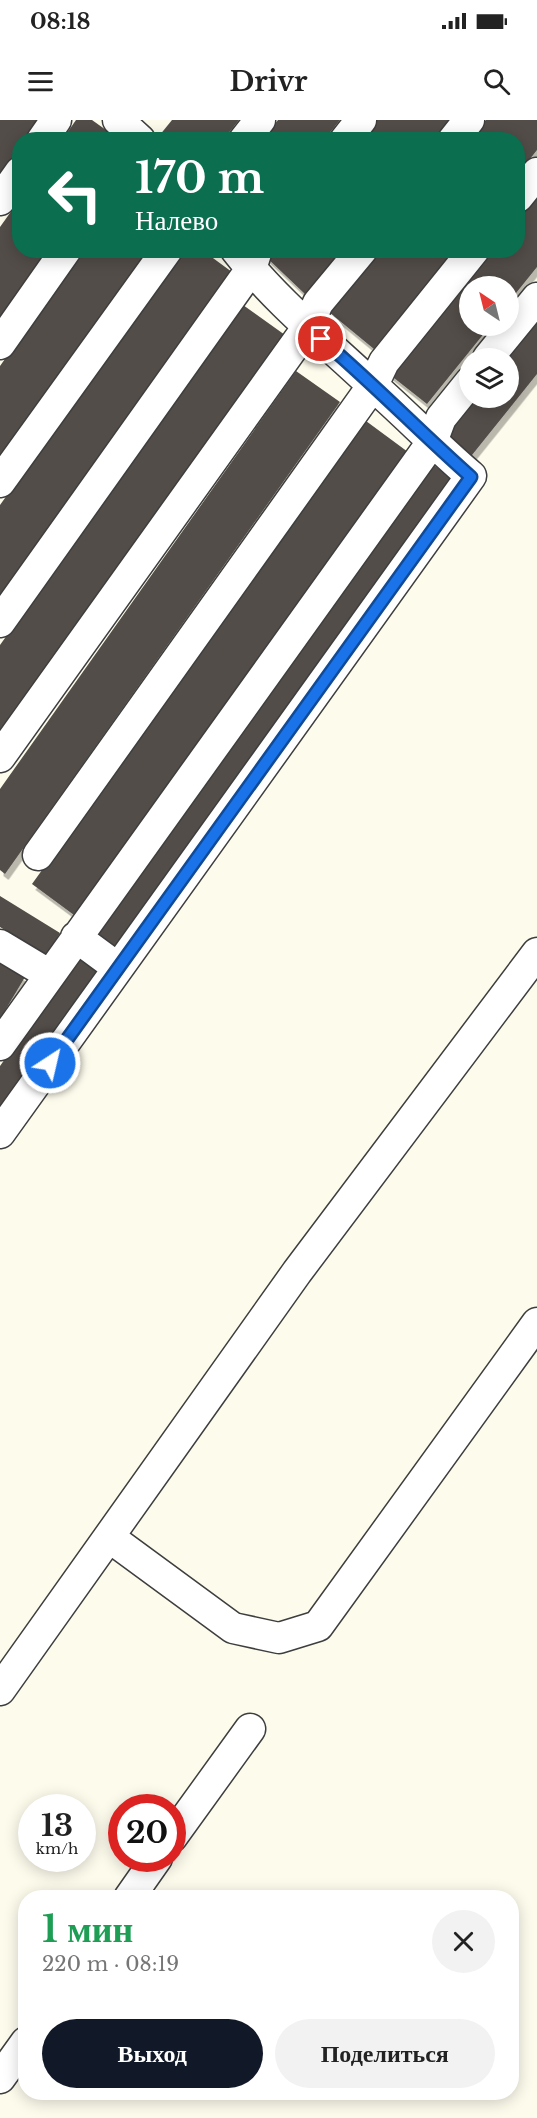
<!DOCTYPE html>
<html lang="ru">
<head>
<meta charset="utf-8">
<style>
	body { margin:0; font-family:"Libre Baskerville",serif; background:#f2f2f2; color:#222; height:100vh; display:flex; flex-direction:column; font-size:22px; white-space:nowrap }
	* { box-sizing:border-box; margin:0 }
	p { font-size:20px; color:#767676 }
	.icon { flex:none; width:33px; height:33px; fill:none; stroke:currentColor; stroke-width:2; stroke-linecap:round; stroke-linejoin:round }
	.map { position:relative; flex:1; overflow:hidden }
	.side { position:absolute; left:18px; top:1770px; width:501px; height:210px; display:flex; flex-direction:column; background:#fff; border-radius:24px; box-shadow:0 3px 15px #0003 }
	.side>* { flex:none }
	.banner { position:absolute; left:12px; top:12px; width:513px; height:126px; border-radius:24px; box-shadow:0 3px 15px #0003; background:#0b6e4f; color:#fff; overflow:hidden }
	.needle { width:39px; rotate:325deg }
	.controls { position:absolute; left:459px; top:156px; display:grid; gap:12px }
	.controls a { display:grid; place-items:center; width:60px; height:60px; border-radius:50%; background:#fff; box-shadow:0 3px 15px #0003; font-size:30px }
	.speed { position:absolute; left:18px; top:1674px; display:flex; gap:12px; font-size:30px; font-weight:700; text-align:center }
	.speed>* { display:grid; place-content:center; width:78px; height:78px; border-radius:50%; background:#fff; box-shadow:0 3px 15px #0003; line-height:1 }
	.speed small { font-size:15px; font-weight:400 }
	.speed .limit { border:9px solid #d22; background:#fff; color:#111 }
	.pin { position:absolute; display:grid; place-items:center; width:51px; height:51px; color:#fff; margin:-26px; border:3px solid #fff; border-radius:50%; box-shadow:0 2px 6px #0007 }
	.me { position:absolute; width:66px; margin:-33px; rotate:35deg; stroke-linejoin:round; filter:drop-shadow(0 0 4px #0008) }
	.turn { display:flex; align-items:center; gap:21px; height:126px; padding:0 24px; font-size:27px }
	.turn .icon { width:78px; height:78px; stroke-width:2.5 }
	.turn b { display:block; font-size:42px; line-height:51px }
	.round { display:grid; place-items:center; flex:none; width:63px; height:63px; border-radius:32px; background:#f2f2f2 }
	.summary { display:flex; align-items:center; justify-content:space-between; height:102px; padding:0 24px }
	h1 { font-size:36px; font-weight:700; line-height:45px; color:#1e9e55 }
	.primary-button { display:flex; gap:12px; margin-top:auto; padding:12px 24px }
	.primary-button a { flex:1; height:69px; border-radius:36px; background:#111827; color:#fff; font-size:24px; font-weight:700; line-height:69px; text-align:center }
	.primary-button a+a { background:#f2f2f2; color:#222 }
	.status { display:flex; justify-content:space-between; align-items:center; height:42px; padding:0 30px; background:#fff; direction:ltr }
	.status svg { height:16px; fill:currentColor }
	header { display:flex; justify-content:space-between; align-items:center; height:78px; padding:0 24px; background:#fff; font-size:27px; font-weight:700 }
	.map>svg:first-child { display:block }
	.building { fill:#534e49; filter:url(#shadow) }
	.lines { fill:none; stroke-linecap:round; stroke-linejoin:round }
	.minor-casing { stroke:#3e3e3e; stroke-width:33 }
	.minor { stroke:#fff; stroke-width:30 }
	.route-casing { stroke:#114b97; stroke-width:15 }
	.route { stroke:#1a73e8; stroke-width:10 }
</style>
</head>
<body>
<div class="status"><b>08:18</b><svg viewBox="0 0 49 12"><path d="M0 12V9h3v3zM5 12V6h3v6zM10 12V3h3v9zM15 12V0h3v12zM26 1h20v11H26zM47 4h2v5h-2z"/></svg></div>
<header><svg class="icon" aria-label="menu" viewBox="0 0 24 24"><path d="M4 6h16M4 12h16M4 18h16"/></svg>Drivr<svg class="icon" aria-label="search" viewBox="0 0 24 24"><circle cx="10" cy="10" r="6"/><path d="M15 15l6 6"/></svg></header>
<div class="map">
<svg width="537" height="1998" viewBox="0 0 537 1998">
	<defs>
		<filter id="shadow"><feDropShadow dx="3.5" dy="6" stdDeviation="0" flood-color="#0004"/></filter>
	</defs>
	<rect width="100%" height="100%" fill="#fdfbec"/>
	<!-- building -->
	<path class="building" d="M0,0H42L28,20H20V32L0,59Z
		M76,0H92L120,20H62Z
		M172,0H239L223,20H163L159,16Z
		M278,0H340L324,20H262Z
		M377,0H451L435,20H361Z
		M486,0H537V30L518,54V20H470Z
		M537,71V147L508,183V166H470V206H490L427,284L389,254L489,130H518V95Z
		M20,79V130H50L0,200V107Z
		M82,130H149L0,340V246Z
		M182,130H202L232,152L0,475V385Z
		M270,130H343L306,175L265,136Z
		M379,130H455L374,229L329,192Z
		M243,185L285,215L0,614V525Z
		M537,202V254L468,340L443,320L477,278H508V238Z
		M296,251L340,282L5,754L0,750V669Z
		M366,301L408,332L74,795L32,764Z
		M434,345L456,362L116,830L96,814Z
		M0,776L60,813L46,836L0,807Z
		M78,836L98,849L0,988V946Z
		M0,842L25,857L0,899Z"/>
	<g class="lines">
		<defs>
			<path id="minor" d="M118,0L140,20
				M42,20L56,0
				M244,20L260,0
				M345,20L361,0
				M453,20L469,0
				M518,77L537,53
				M0,80L20,52
				M0,224L66,130
				M488,238L537,178
				M0,362L167,130
				M0,502L251,149L257,130
				M0,637L307,208L318,183L362,130
				M38,735L373,265L384,242L474,130
				M76,817L118,848
				M0,825L50,855
				M0,925L432,322L441,298L470,262
				M0,1013L471,356C436,326 404,293 370,263C324,220 275,180 236,130
				M109,1417L233,1508L279,1518L318,1506L537,1203
				M0,1570L297,1152L537,833
				M172,1717L250,1609
				M129,1778L157,1738
				M0,1958L26,1922"/>
		</defs>
		<!-- minor casing -->
		<use href="#minor" class="minor-casing"/>
		<!-- minor -->
		<use href="#minor" class="minor"/>
	</g>
	<g class="lines">
		<defs>
			<path id="route" d="M50,943L471,357C420,312 373,263 321,219"/>
		</defs>
		<!-- route casing -->
		<use href="#route" class="route-casing"/>
		<!-- route -->
		<use href="#route" class="route"/>
	</g>
</svg>
<div class="controls">
<a><svg class="needle" viewBox="-14 -14 28 28"><path d="M0-13l5 13h-10z" fill="#e53935"/><path d="M0 13l5-13h-10z" fill="#767676"/></svg></a>
<a><svg class="icon" aria-label="layers" viewBox="0 0 24 24"><path d="M12 4l9 5-9 5-9-5zM3 14l9 5 9-5"/></svg></a>
</div>
<div class="speed"><div>13<small>km/h</small></div><div class="limit">20</div></div>
<div class="pin" style="left:321px;top:219px;background:#d93025"><svg class="icon" aria-label="arrive" viewBox="0 0 24 24"><path d="M6 21V4h12l-3 4 3 4H6"/></svg></div>
<svg class="me" style="left:50px;top:943px" viewBox="-20 -20 40 40"><circle r="17" fill="#1a73e8" stroke="#fff" stroke-width="3"/><path d="M0-11L8 9 0 5-8 9z" fill="#fff"/></svg>
<div class="banner">
<div class="turn"><svg class="icon" aria-label="left" viewBox="0 0 24 24"><path d="M17 20v-9H6M10 6l-5 5 5 5"/></svg><div><b>170 m</b>Налево</div></div>
</div>
<section class="side">
<div class="summary"><div><h1>1 мин</h1><p>220 m · 08:19</p></div><a class="round"><svg class="icon" aria-label="close" viewBox="0 0 24 24"><path d="M6 6l12 12M18 6L6 18"/></svg></a></div>
<div class="primary-button"><a>Выход</a><a>Поделиться</a></div>
</section>
</div>
</body>
</html>
